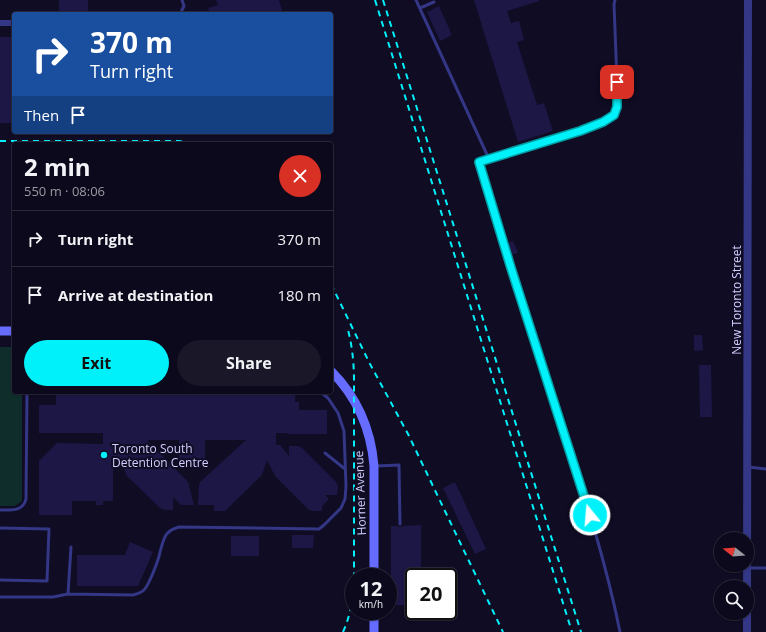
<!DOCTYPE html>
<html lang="en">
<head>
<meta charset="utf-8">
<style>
	body { margin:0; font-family:"Open Sans",sans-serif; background:#191728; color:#f1f3f6; height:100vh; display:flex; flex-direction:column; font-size:15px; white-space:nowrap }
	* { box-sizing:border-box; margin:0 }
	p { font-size:13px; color:#9a9aa3 }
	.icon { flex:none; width:22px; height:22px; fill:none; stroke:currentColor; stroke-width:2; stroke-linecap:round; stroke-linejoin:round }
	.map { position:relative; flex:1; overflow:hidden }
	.side { position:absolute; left:12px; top:142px; width:321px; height:252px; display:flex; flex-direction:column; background:#0b091b; border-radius:4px; box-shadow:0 1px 3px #0004,0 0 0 1px #2b2a3a }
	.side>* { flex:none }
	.guide { position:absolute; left:12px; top:12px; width:321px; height:122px; border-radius:4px; box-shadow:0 1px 3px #0004,0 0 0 1px #2b2a3a; background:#1a4fa0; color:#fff; overflow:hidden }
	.needle { width:26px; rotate:287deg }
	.tools { position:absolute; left:714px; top:532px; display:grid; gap:8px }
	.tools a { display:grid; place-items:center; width:40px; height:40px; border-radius:50%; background:#0b091b; box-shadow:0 1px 3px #0004,0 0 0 1px #2b2a3a; font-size:20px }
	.speed { position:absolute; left:345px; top:568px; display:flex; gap:8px; font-size:20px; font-weight:700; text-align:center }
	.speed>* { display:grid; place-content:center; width:52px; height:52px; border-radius:50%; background:#0b091b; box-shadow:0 1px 3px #0004,0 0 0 1px #2b2a3a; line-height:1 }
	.speed small { font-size:10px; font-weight:400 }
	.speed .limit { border:2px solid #111; border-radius:6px; background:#fff; color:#111 }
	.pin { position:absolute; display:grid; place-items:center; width:34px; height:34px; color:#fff; margin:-17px; border-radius:8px; box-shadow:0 2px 6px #0006 }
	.me { position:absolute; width:44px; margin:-22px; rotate:343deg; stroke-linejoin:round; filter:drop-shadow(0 0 3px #0008) }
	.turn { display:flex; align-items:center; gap:14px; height:84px; padding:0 12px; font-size:18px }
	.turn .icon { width:52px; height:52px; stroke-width:2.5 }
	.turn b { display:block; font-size:28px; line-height:34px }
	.then { display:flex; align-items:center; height:38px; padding:0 12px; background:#0003; gap:8px; font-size:15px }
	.round { display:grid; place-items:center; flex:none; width:42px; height:42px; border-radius:21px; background:#191728 }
	.headline { display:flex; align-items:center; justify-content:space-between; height:68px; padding:0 12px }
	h1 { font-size:24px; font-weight:700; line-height:30px }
	.button { display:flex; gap:8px; margin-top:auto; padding:8px 12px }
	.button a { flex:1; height:46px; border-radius:24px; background:#00f1fa; color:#111; font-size:16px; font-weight:700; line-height:46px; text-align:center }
	.button a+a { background:#191728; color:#f1f3f6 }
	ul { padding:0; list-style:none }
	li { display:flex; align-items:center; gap:12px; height:56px; padding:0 12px; border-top:1px solid #2b2a3a }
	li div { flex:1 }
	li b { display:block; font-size:15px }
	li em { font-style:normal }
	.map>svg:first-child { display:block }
	.green { fill:#0f2e2b }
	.building { fill:#1d1746 }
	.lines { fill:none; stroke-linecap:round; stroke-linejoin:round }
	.service { stroke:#343686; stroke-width:3 }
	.minor { stroke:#343686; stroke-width:6 }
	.tertiary { stroke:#343686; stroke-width:8 }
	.secondary { stroke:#666cff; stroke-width:9 }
	.rail { stroke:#00f1fa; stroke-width:2; stroke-dasharray:6 5; stroke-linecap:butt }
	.route-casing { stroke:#009da2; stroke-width:10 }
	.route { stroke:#00f1fa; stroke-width:7 }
	.poi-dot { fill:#00f1fa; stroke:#0f0c24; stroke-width:1.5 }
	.labels { text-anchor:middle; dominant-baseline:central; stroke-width:4; stroke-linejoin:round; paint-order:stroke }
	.street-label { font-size:12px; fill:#d1cfff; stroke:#0f0c24 }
	.poi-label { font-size:12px; fill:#d1cfff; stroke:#0f0c24; text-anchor:start }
</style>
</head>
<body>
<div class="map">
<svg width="766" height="632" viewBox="0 0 766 632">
	<rect width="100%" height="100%" fill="#0f0c24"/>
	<!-- green -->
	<path class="green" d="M0,347H14V392H22V501L15,506H0Z"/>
	<!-- building -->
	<path class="building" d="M59,0H88V14L59,13Z
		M216,0H279L283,14H210L208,8L218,5Z
		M474,0H539V1L507,11L511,23L519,21L524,40L517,42L537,105L544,103L553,131L518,142Z
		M439,6L452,35L440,41L427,12Z
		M0,37H14V123H0Z
		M513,241L518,253L511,255L507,243Z
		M694,335H702L703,350L694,351Z
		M699,365H711L712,417H700Z
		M56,392H148V394L171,395V392H214V395H250V392H295V402H299V410H327V434H287V433H276V445H280L289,456V446H299L302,448L336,482L338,486L337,495H325L329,499L322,506V511H314L309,510L275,476L267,460L262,475L227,509L225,511H214V505H198L199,485L200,482L246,440H205V462L179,461V440H147L188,482L194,505H181L173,497V510H165L160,508L126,475L125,471L124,459H113V501H103V505H96V501H72V515H39V461L57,443L103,444V433H39V405H56Z
		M455,482L486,549L475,554L443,488Z
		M421,525V567H410V605H391V526H398L400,527L402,526Z
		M292,535H314L313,548H292Z
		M231,536H259V556H231Z
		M130,542L153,552L138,586H77V555H125Z"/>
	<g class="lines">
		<!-- service -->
		<path class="service" d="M416,0L489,159
			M615,0L614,4L617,82V107L614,115L607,120L589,128L479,162C501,236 524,309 548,382C574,464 603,547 620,632
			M420,8L434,2
			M180,14L184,6L182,0
			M325,453L345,469
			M376,466L399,465L400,524
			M748,467L766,469
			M0,510C10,510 23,512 26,499L27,392
			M0,528L49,529L47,581L0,580
			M747,568H766
			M68,594L71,547
			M0,597H53L68,594L133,595C137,594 141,593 144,590C149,585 159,559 160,552C164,539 164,531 179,527L319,529L324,525L341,508L345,499L346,486L344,431L338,413L328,398L323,394"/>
		<!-- minor -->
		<path class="minor" d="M0,23H14"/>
		<!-- tertiary -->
		<path class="tertiary" d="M747,600L748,0
			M747,632V613"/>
		<!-- secondary -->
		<path class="secondary" d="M0,331H14
			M331,371C357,397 371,430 374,466V577
			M374,632V611"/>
		<!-- rail -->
		<path class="rail" d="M375,0L572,632
			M383,0L581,632
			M0,141H179L199,144
			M331,284L370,364L408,434L503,632
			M343,632C351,615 353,596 354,578V381C354,362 352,344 347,326"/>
	</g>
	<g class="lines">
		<defs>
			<path id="route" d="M590,515L511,268L479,162L580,131L603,122L614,115L617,107V82"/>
		</defs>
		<!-- route casing -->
		<use href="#route" class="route-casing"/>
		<!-- route -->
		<use href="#route" class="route"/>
	</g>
	<!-- markers -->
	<circle class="poi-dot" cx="104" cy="455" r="4"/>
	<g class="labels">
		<!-- street labels -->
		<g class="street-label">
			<text transform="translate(736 300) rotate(-90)">New Toronto Street</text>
			<text transform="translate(360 493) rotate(-92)">Horner Avenue</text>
		</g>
		<!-- poi labels -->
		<g class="poi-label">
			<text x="112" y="448">Toronto South<tspan x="112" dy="14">Detention Centre</tspan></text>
		</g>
	</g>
</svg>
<div class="tools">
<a><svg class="needle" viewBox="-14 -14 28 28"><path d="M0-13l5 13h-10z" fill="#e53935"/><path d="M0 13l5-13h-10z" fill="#9a9aa3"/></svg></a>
<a><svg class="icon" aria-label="search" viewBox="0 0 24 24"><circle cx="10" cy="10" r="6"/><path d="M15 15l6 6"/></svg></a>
</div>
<div class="speed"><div>12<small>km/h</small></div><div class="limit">20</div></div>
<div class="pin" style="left:617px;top:82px;background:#d93025"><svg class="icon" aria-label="arrive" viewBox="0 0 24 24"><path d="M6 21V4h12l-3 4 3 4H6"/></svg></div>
<svg class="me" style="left:590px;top:515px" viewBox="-20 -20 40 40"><circle r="17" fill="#00f1fa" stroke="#fff" stroke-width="3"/><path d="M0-11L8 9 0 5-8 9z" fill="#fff"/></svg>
<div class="guide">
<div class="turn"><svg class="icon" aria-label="right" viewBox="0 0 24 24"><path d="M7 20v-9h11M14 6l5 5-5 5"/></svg><div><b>370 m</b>Turn right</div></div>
<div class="then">Then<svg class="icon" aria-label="arrive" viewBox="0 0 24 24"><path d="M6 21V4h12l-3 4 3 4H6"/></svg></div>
</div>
<section class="side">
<div class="headline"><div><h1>2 min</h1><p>550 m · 08:06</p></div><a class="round" style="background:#d93025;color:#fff"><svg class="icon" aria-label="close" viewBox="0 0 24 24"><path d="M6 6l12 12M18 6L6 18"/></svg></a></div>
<ul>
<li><svg class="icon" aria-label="right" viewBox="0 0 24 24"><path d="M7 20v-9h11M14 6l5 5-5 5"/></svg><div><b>Turn right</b></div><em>370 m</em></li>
<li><svg class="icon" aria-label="arrive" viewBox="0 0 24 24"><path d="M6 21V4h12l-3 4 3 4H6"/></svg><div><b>Arrive at destination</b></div><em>180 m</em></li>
</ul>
<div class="button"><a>Exit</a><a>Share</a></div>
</section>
</div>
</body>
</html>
